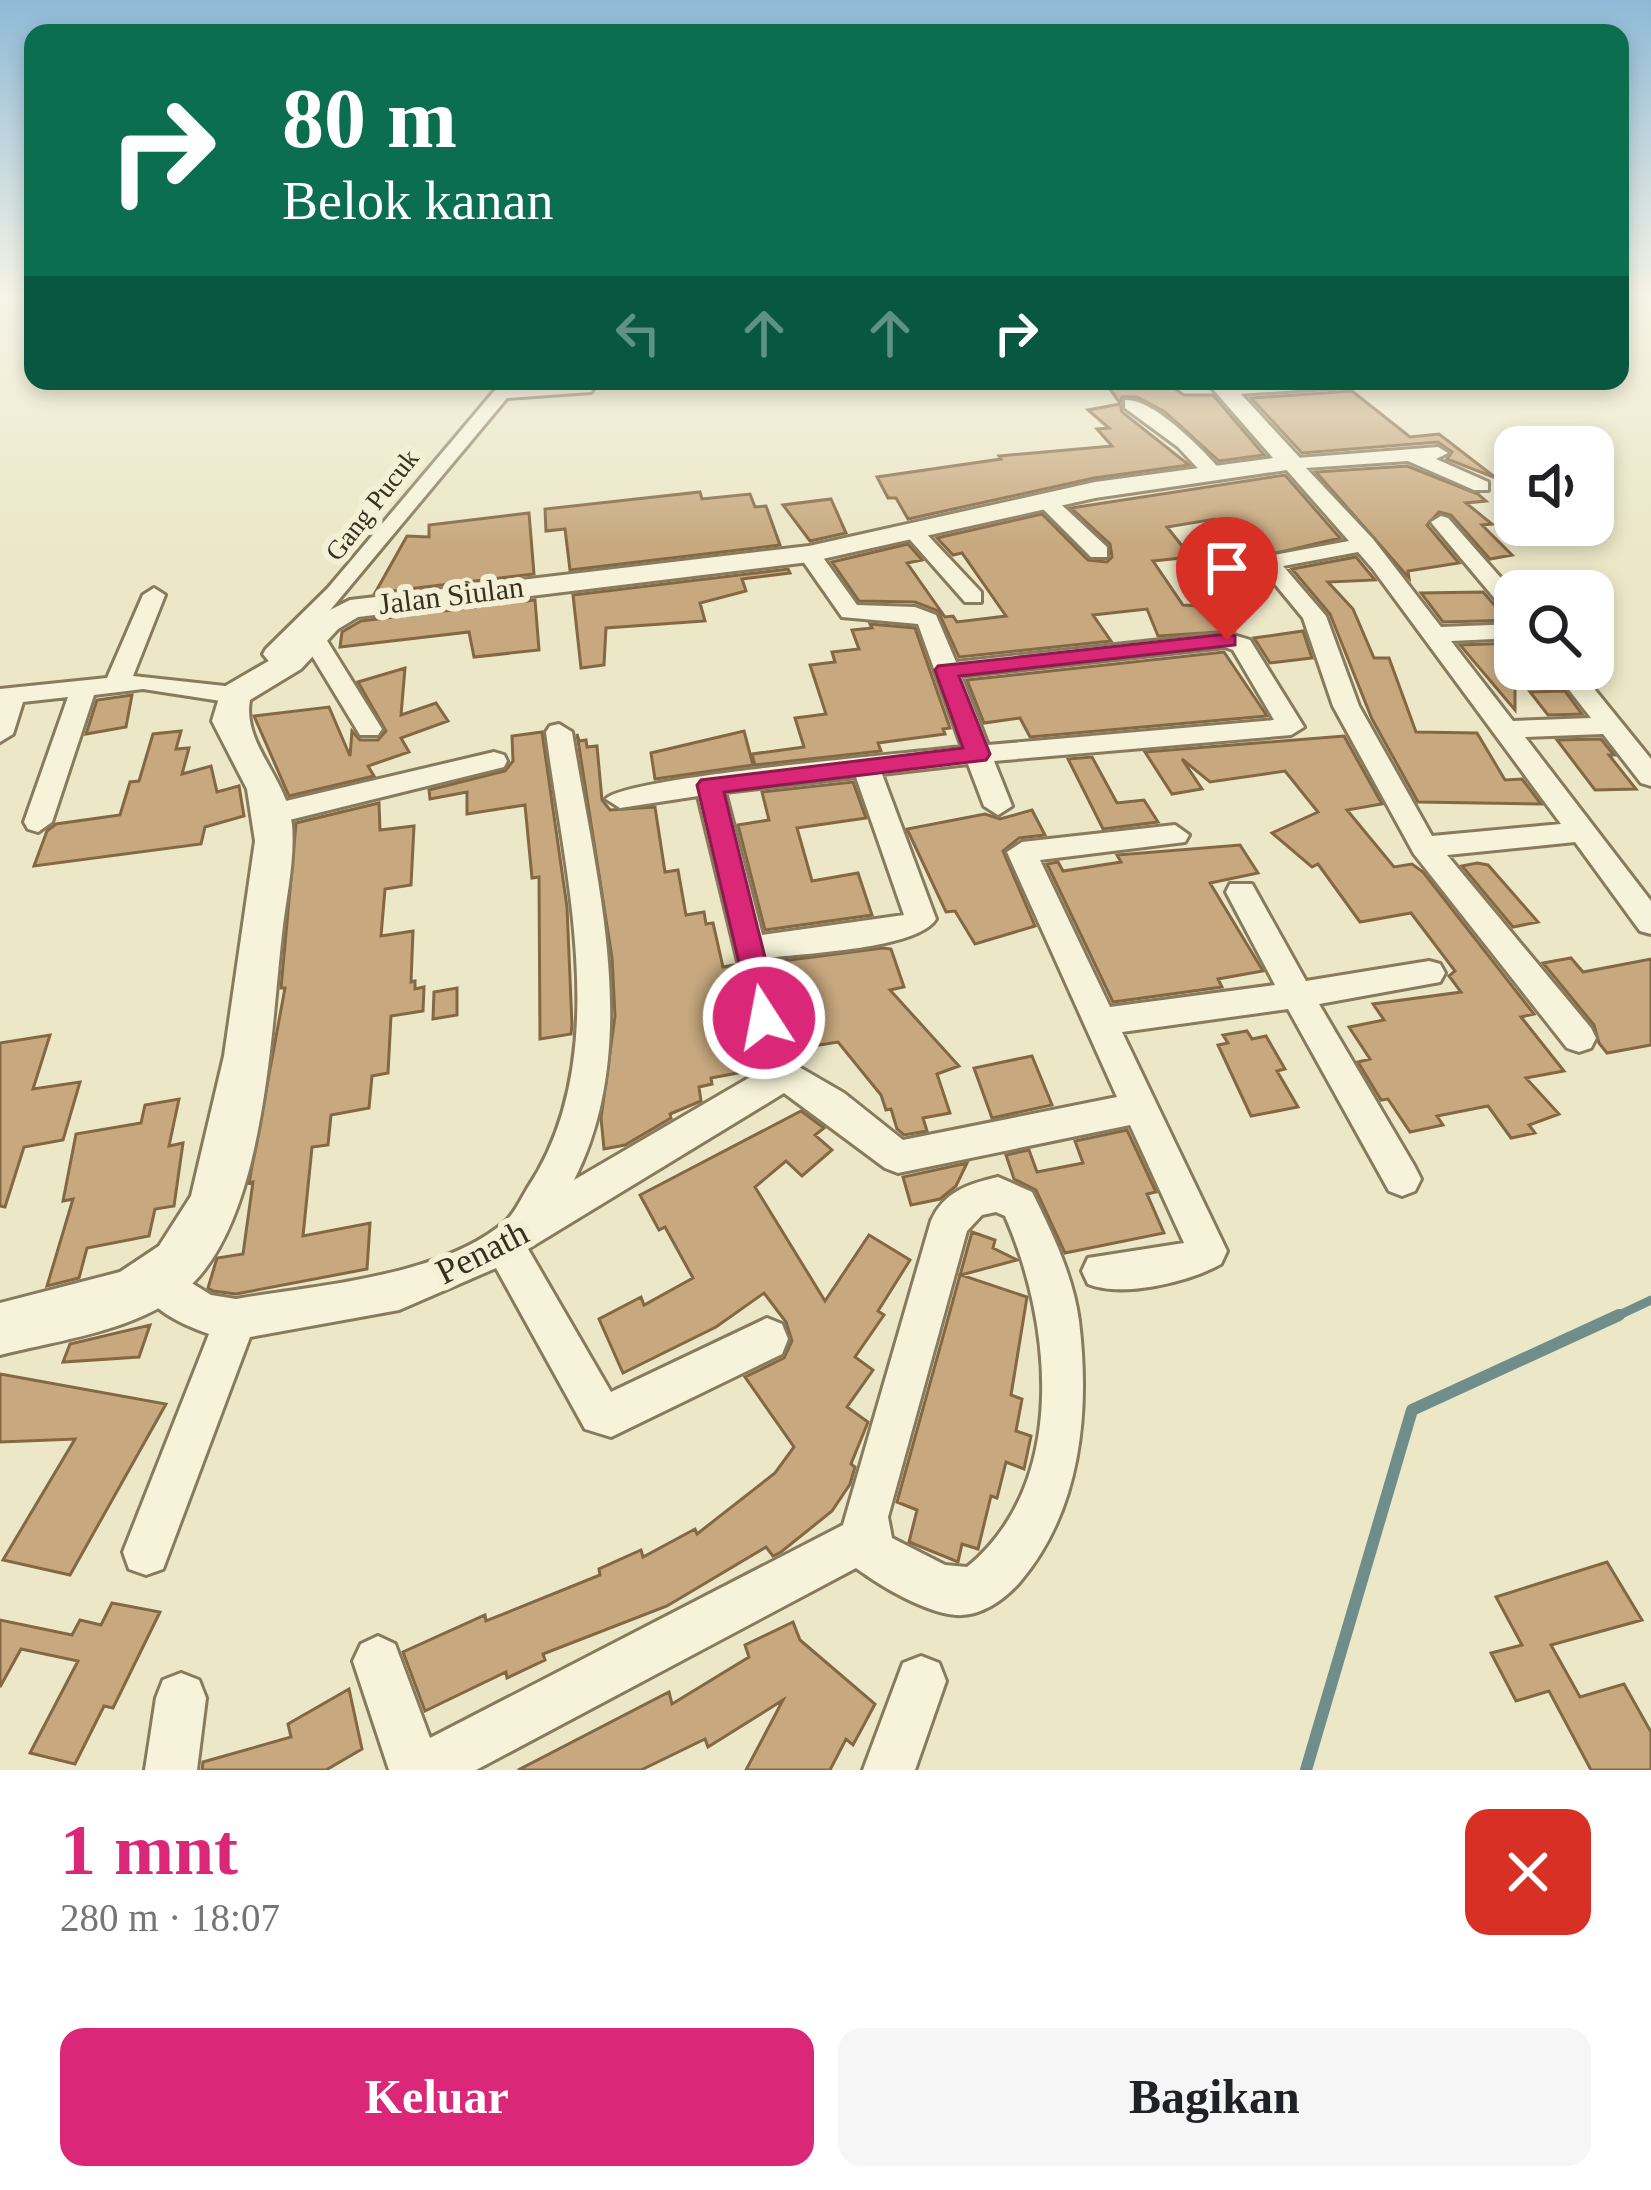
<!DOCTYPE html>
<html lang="id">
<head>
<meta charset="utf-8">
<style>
	body { margin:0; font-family:"Times New Roman",serif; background:#f6f6f6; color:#202124; height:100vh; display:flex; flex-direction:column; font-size:45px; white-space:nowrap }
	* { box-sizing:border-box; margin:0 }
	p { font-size:39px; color:#757577 }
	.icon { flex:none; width:66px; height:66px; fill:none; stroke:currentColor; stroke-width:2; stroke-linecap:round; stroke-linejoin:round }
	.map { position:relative; height:1770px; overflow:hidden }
	.side { display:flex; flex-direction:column; background:#fff; flex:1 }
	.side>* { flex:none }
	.banner { position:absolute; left:24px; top:24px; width:1605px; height:366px; border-radius:24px; box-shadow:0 6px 18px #0003; background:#0b6e4f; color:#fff; overflow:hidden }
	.tools { position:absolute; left:1494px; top:426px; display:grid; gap:24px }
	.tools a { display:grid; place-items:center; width:120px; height:120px; border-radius:24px; background:#fff; box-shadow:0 6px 18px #0003; font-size:60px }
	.pin { position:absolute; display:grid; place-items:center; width:102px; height:102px; color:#fff; margin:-123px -51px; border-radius:50% 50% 50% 0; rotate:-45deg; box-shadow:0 0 12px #0007 }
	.pin .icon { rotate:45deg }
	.me { position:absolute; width:132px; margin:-66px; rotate:349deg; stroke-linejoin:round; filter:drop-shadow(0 0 9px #0008) }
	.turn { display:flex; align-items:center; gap:42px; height:252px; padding:0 60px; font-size:54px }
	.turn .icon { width:156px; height:156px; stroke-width:2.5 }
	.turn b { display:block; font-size:84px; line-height:102px }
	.lanes { display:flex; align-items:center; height:114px; padding:0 60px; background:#0003; justify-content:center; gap:60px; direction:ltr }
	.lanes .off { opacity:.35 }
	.round { display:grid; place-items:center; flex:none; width:126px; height:126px; border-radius:24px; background:#f6f6f6 }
	.summary { display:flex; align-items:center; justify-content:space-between; height:204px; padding:0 60px }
	h1 { font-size:72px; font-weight:700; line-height:90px; color:#db2777 }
	.primary-button { display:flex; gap:24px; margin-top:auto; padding:24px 60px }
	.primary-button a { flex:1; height:138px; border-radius:24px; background:#db2777; color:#fff; font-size:48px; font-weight:700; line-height:138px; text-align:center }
	.primary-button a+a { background:#f6f6f6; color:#202124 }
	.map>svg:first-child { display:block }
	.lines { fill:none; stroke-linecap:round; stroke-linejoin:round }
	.stream-far1 { stroke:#6f8e8b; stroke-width:9 }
	.stream { stroke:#6f8e8b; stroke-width:12 }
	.building { fill:#c8a97f; stroke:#846844; stroke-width:3 }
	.minor-casing { stroke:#877a5d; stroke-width:6 }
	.tertiary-casing { stroke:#877a5d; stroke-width:6 }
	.minor { fill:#f7f3da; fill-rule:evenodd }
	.tertiary { fill:#f7f3da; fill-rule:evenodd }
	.route { fill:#db2777; stroke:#8e194d; stroke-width:3 }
	.labels { text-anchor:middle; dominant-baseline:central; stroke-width:12; stroke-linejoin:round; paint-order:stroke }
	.far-street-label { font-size:27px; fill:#382f20; stroke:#f4f0d6 }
	.street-label { font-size:30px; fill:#382f20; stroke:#f4f0d6 }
	.near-street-label { font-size:36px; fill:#382f20; stroke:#f4f0d6 }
</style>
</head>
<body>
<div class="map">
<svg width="1651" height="1770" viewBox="0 0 1651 1770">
	<rect width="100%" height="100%" fill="#ece7c7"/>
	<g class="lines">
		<!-- stream-far1 -->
		<path class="stream-far1" d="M1613,1318L1651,1300"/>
		<!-- stream -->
		<path class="stream" d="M1306,1770L1412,1410L1619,1315"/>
	</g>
	<!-- building -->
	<path class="building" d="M1104,381H1162L1184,395H1213L1264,455L1219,461L1165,412L1137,397H1122L1120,403Z
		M1352,391L1410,437L1439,434L1496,478L1447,459L1452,452L1438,442L1302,453L1251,398Z
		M1120,404L1122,412L1189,465L1094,478L908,519L896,498H888L877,477L1001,459L999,456L1112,446L1097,429L1109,428L1088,410Z
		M1407,466L1478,494L1486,501L1466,503L1492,524L1482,525L1512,555L1490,559L1451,515L1439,512L1427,525L1459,563L1408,571L1409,578L1316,472Z
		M1285,475L1340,538L1251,559L1215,519L1167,527L1191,557L1153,561L1183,605L1220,607L1234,631L1158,636L1147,609L1093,615L1111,641L959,657L938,611L915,602L859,601L832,562L908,544L922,560L907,563L945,617L953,616L957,622L1006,616L962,553L953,555L937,538L1042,514L1088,560L1107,562L1112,557L1110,544L1071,508Z
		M700,492L702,499L750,494L755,507L766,506L780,545L570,570L565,529L546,531L545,509Z
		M831,499L846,533L810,541L783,505Z
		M529,513L534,574L375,593L407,536L429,537V525Z
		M1356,557L1375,580L1328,582L1353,609L1374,658H1389L1416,732L1477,733L1505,780L1522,779L1541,804L1418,802L1372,719L1330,614L1292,569Z
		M788,569L790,573L742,579L746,591L700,603L705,621L606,628L604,665L581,668L573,595Z
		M1483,592L1504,616L1506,617L1515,619V620L1443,622L1421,593Z
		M535,600L539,650L474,657L469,632L340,647L342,632L361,621Z
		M870,624L915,628L950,728L943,729L945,734L878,743L881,751L755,765L752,754L804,747L795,718L826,714L810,665L835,662L832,652L859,649L852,630L872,628Z
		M1303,631L1312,658L1270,663L1254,638Z
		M1515,643V710L1460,645Z
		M1224,652L1267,716L1030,737L1020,718L984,723L967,680Z
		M405,668L401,715L436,703L448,721L401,738L409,752L368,766L374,776L289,796L254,716L329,707L350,756L352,731L360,740H378L386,731L358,682Z
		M1565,691L1582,714L1548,715L1530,692Z
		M132,695L126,727L86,734L97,700Z
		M181,731L176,749L189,748L182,774L211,766L217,792L239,786L244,816L205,827L201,844L34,866L47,831L56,824L120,815L130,782L139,781L153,734Z
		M744,731L753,765L655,779L651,753Z
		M542,732L567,907L572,1025L571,1034L540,1039L539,877L532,878L525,805L467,814V792L430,799L429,790L505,771L513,761L512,736Z
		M577,734L579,741L586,740L587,747L597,746L602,800L610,810L655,807L665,872L678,870L686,915L704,912L706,924L713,923L723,967L734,965L747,1016L732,1020L743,1072L711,1078L712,1084L699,1087L701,1101L670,1114L671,1118L625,1145L604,1149L601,1118L615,1016L612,958Z
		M1344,736L1382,804L1347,810L1394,867L1412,864L1423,872L1534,1014L1521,1017L1564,1071L1526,1078L1559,1114L1529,1125L1535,1133L1511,1138L1488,1106L1437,1116L1443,1125L1410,1132L1388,1099L1381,1100L1358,1062L1370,1059L1349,1027L1384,1020L1373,1004L1461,992L1449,976L1455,971L1411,913L1360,922L1318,864L1312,867L1272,833L1318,812L1285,771L1210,782L1182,759L1202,789L1172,794L1145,752Z
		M1601,739L1614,755H1609L1636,789L1595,790L1557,740Z
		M1092,757L1117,803L1144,800L1158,822L1103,829L1068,759Z
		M853,782L866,818L797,828L812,881L858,873L872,915L765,930L738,825L769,820L762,792Z
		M379,803L380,830L414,826L411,885L385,889L381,936L413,931L411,982L415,981V989L424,987L423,1011L391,1016L388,1073L372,1076L369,1108L331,1115L328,1145L312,1147L303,1236L370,1223L367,1269L236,1294L213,1291L208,1288L217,1258L243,1254L253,1182L249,1183L285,988H281L296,823Z
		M1032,810L1045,835L1019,838L1003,851L1035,926L975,944L955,911L946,912L907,829L985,814L1000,819Z
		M1240,845L1258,873L1210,883L1263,971L1218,979L1222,987L1113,1002L1047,864L1058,862L1063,871L1121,862L1117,855Z
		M1477,863L1488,865L1538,922L1513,927L1462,866Z
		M883,948L891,949L904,987L890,990L959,1066L937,1074L950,1113L923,1118L927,1131L904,1135L897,1129L891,1109L886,1110L881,1095L838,1042L800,1048L774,962Z
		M1571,958L1583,972L1651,959V1045L1607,1053L1599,1043L1594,1025L1543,963Z
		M457,988V1015L433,1019L434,992Z
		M1247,1031L1252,1039L1266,1036L1285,1069L1277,1071L1298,1107L1251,1116L1218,1045L1228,1043L1223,1035Z
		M50,1035L33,1089L80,1082L63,1140L24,1147L5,1207L0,1206V1043Z
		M1032,1056L1052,1105L992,1118L974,1068Z
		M179,1099L169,1146L183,1143L174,1206L155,1209L149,1236L87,1248L79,1278L47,1286L73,1199L63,1201L76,1134L141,1123L145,1105Z
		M801,1111L824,1128L815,1135L832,1150L802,1176L786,1161L755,1187L825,1301L869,1235L910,1260L878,1311L884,1315L855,1357L873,1370L847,1407L868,1422L851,1464L855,1467L850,1484L832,1511L781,1552L773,1556L766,1547L667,1606L543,1654L545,1660L507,1678L506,1672L425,1711L403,1652L485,1615L486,1621L600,1575L599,1569L641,1550L643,1557L695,1529L697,1534L775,1473L794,1447L745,1377L784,1358L792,1341L786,1322L764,1293L716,1327L623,1373L599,1319L641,1297L644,1305L693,1278L665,1227L659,1230L640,1195Z
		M1127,1130L1156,1192L1147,1194L1164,1233L1065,1253L1036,1190L1014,1179L1006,1155L1029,1150L1037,1172L1083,1163L1075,1141Z
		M967,1163L956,1186L940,1199L911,1205L903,1177Z
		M972,1232L995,1240L993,1248L1017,1260L961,1275L1027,1297L1011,1395L1022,1399L1016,1431L1031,1436L1024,1469L1006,1462L997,1498L991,1496L978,1549L962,1544L958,1562L909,1542L917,1510L897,1502Z
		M150,1325L139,1357L63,1362L70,1344Z
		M0,1374L166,1404L70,1575L3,1560L75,1439L0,1442Z
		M1607,1562L1642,1620L1551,1645L1580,1697L1624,1684L1651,1732V1770H1591L1549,1691L1516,1701L1491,1653L1522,1645L1496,1597Z
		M112,1603L160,1612L113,1708L104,1706L75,1764L30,1753L78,1661L21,1649L0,1687V1620L72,1635L80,1620L101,1625Z
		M793,1622L800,1640L875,1704L853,1745L846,1739L830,1770H746L783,1700L708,1747L705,1739L641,1770H518L669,1692L672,1704L749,1657L745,1645Z
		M349,1689L362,1749L326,1770H202L203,1762L291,1737L288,1724Z"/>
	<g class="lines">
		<defs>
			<path id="minor" d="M1280,381H1368L1359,386L1224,395L1215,390L1224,385Z
				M585,383L594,388L591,392L507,398L311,633L326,639L382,729L378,735H360L303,641L289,654L297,665L294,670H276L263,654L266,649L328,588L496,389Z
				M1125,400C1153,398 1201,448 1220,469V477H1206L1178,447L1125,408Z
				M1438,447L1448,453L1436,459L1488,482V490H1474L1408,461L1306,468L1373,539L1441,627L1515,624V638L1451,641L1513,721L1591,718L1553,669H1578L1651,759V786L1641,783L1603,734L1525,737L1651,901V934L1640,931L1575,842L1447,855L1591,1028L1596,1038L1591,1048L1579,1052L1567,1048L1414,854L1333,706L1303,618L1261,567L1268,556L1349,541L1284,467V459ZM1358,552L1372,568L1561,824L1432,836L1359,706L1326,616L1283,566Z
				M1038,496H1052L1107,547V557H1091L1038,504Z
				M1441,516L1448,518L1515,594V615L1507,613L1434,526L1431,522Z
				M912,524L919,526L981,592V602H965L905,534V526Z
				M809,547L817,549L857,605L915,607L936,615L956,662L1227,633L1250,640L1304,727L1291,735L994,761L1012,806L998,815L984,806L968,764L882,774L936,919C918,949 805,953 768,958L794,1064L844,1093L903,1140L1117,1097L1007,852L1022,842L1175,825L1189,835L1185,842L1040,860L1110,1007L1275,985L1226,892L1230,884H1252L1306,981L1429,961L1440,964L1445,973L1440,982L1319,1004L1415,1167L1421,1179L1415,1191L1402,1196L1389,1191L1288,1009L1122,1032L1227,1251L1221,1264C1189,1282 1122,1298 1088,1284L1082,1271L1088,1258L1184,1243L1130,1125L898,1173L885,1168L784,1093L528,1249L611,1392L767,1318L782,1324L788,1339L782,1354L611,1437L585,1429L496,1268L399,1310L250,1337L163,1569L146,1575L129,1569L123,1552L209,1334C181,1324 148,1309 136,1280L142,1266L156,1261L211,1295L236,1299C317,1285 443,1277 507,1220C515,1212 521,1199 527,1189C615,1058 565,878 546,732L550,726L559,724L572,732C595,876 644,1043 574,1180L764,1069L698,796L620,808L606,799C624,777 915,753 962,747L918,624L842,617L798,554ZM1225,647L1233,650L1274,720L988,745L961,676ZM856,777L904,915L762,935L725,792Z
				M154,588L165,595L133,676L234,687L247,695L234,703L143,689L94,695L52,822L38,832L28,829L24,822L68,697L23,702L13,734L0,742V689L107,678L143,595Z
				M494,752L504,755L507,761L504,767L273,824L259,814L273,804Z
				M998,1177L1032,1192C1052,1233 1073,1275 1079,1321C1090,1412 1081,1511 1019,1583C1004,1600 980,1617 956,1615C924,1612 882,1587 856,1568L476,1770H389L353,1661L361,1644L378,1636L395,1644L430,1738L843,1525L931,1221C944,1191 969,1184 998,1177ZM996,1212L1005,1216C1052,1323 1069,1484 967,1567L945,1565L892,1538L888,1517L967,1231L982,1215Z
				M921,1656L939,1663L946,1681L915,1770H863L903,1663Z
				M181,1673L199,1680L206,1698L197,1770H145L156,1698L163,1680Z"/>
			<path id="tertiary" d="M1206,381H1229L1300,458L1304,463L1300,468L1095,498L809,562L358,617L338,629L301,669L250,700C242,744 288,779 292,825C295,861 286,898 282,934C271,1031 265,1209 194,1282C146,1330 63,1339 0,1355V1303L120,1272L159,1246L191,1196L224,1056L255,841L247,789L212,721L222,688L279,655L316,617L350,600L809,546L1095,482L1273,458Z"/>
		</defs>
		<!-- minor casing -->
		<use href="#minor" class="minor-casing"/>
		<!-- tertiary casing -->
		<use href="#tertiary" class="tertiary-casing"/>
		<!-- minor -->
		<use href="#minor" class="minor"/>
		<!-- tertiary -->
		<use href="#tertiary" class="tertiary"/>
	</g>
	<!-- sky -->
	<linearGradient id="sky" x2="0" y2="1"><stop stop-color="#8eb9d7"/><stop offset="0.54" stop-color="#f6f4e6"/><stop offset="1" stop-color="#f6f4e6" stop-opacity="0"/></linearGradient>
	<rect width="1651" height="545" fill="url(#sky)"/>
	<!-- route -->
	<path class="route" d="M1227,634L1235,636V645L959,676L990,754L986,760L724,792L780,1018L775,1026H754L697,785L701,780L963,748L935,670L938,666Z"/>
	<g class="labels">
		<!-- far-street labels -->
		<g class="far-street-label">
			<text transform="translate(372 505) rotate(-52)">Gang Pucuk</text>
		</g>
		<!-- street labels -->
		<g class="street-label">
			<text transform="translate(451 595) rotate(-7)">Jalan Siulan</text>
		</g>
		<!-- near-street labels -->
		<g class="near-street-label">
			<text transform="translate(482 1252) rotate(-27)">Penath</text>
		</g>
	</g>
</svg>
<div class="tools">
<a><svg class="icon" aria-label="sound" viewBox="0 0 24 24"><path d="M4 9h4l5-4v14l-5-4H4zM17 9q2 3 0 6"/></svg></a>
<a><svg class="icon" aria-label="search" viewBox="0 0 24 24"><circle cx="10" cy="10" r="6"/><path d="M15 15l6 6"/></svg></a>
</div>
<div class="pin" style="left:1227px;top:640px;background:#d93025"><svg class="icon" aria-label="arrive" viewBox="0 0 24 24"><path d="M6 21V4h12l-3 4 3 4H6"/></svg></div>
<svg class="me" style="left:764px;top:1018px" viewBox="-20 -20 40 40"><circle r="17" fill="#db2777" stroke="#fff" stroke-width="3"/><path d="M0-11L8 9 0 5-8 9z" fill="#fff"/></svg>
<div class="banner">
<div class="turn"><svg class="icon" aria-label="right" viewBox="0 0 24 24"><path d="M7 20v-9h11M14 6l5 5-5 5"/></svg><div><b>80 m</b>Belok kanan</div></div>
<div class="lanes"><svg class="icon off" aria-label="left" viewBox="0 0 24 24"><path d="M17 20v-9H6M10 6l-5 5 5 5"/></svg><svg class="icon off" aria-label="ahead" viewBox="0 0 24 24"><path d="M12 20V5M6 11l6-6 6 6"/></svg><svg class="icon off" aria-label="ahead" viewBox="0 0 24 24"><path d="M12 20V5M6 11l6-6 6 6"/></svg><svg class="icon" aria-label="right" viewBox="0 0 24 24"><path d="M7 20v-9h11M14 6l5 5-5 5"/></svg></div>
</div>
</div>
<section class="side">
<div class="summary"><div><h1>1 mnt</h1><p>280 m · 18:07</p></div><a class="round" style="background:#d93025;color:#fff"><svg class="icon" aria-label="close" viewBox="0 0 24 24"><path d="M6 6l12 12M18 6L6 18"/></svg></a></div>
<div class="primary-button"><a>Keluar</a><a>Bagikan</a></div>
</section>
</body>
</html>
